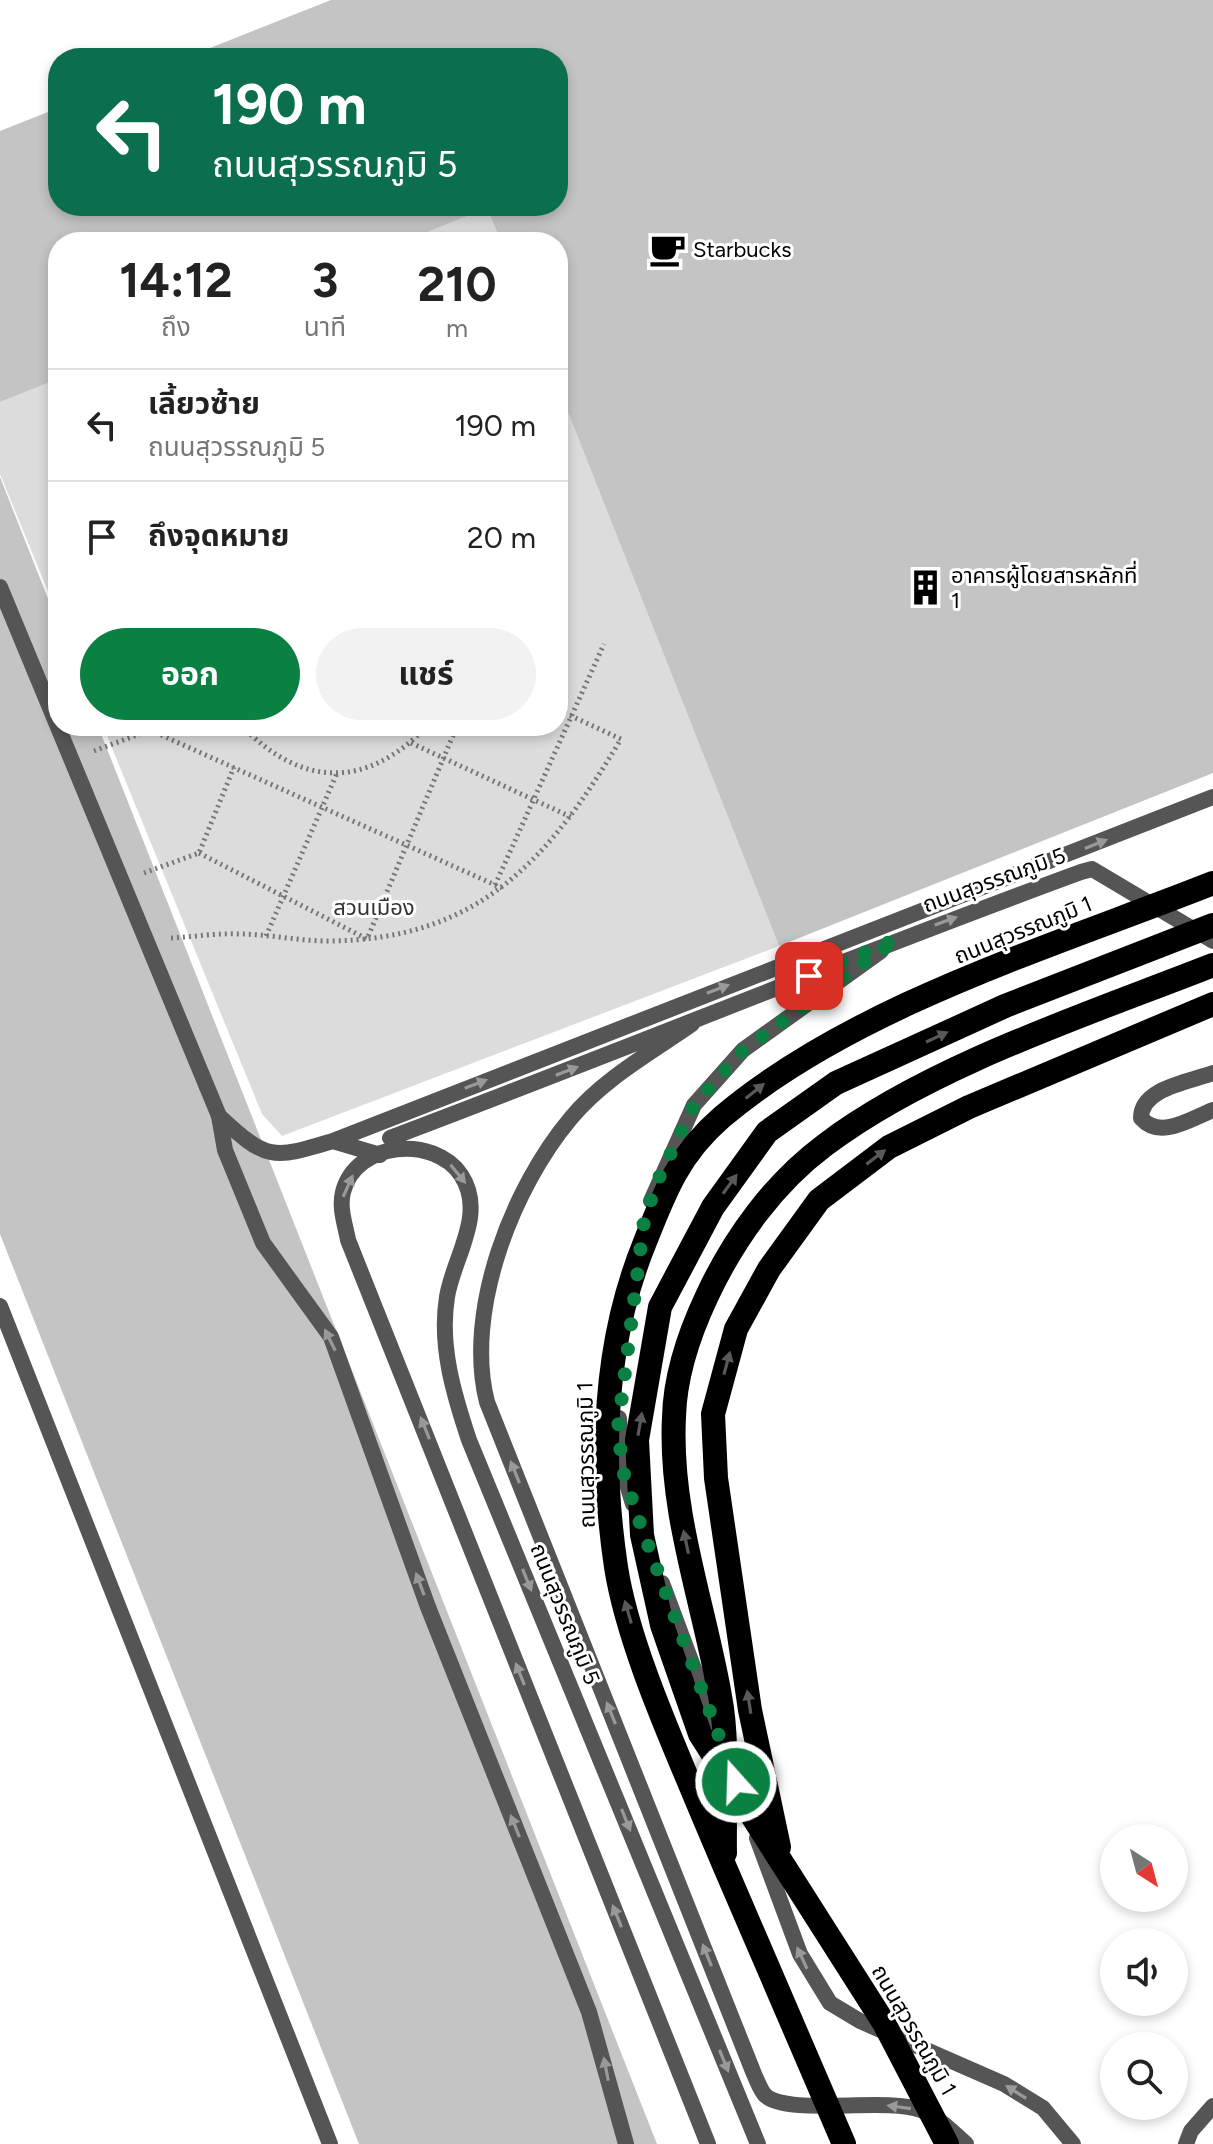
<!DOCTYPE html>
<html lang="th">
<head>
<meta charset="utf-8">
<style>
	body { margin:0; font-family:Figtree,"Noto Sans Thai",sans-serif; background:#f2f2f2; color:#222; height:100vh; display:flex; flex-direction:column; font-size:30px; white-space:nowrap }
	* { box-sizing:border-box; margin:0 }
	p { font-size:26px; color:#767676 }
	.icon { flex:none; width:44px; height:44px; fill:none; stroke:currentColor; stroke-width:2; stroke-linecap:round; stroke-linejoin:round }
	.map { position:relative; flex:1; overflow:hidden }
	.drawer { position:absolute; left:48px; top:232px; width:520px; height:504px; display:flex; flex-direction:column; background:#fff; border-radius:32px; box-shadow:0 4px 12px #0003 }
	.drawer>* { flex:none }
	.hud { position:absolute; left:48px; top:48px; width:520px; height:168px; border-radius:32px; box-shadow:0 4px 12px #0003; background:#0b6e4f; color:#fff; overflow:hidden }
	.needle { width:52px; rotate:144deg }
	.controls { position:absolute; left:1100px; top:1824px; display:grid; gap:16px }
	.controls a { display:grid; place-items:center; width:88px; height:88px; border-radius:50%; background:#fff; box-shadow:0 4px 12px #0003; font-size:40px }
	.pin { position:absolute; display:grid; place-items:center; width:68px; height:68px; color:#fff; margin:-34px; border-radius:16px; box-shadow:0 4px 12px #0006 }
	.me { position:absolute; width:88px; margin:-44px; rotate:340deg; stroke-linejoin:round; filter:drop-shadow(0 0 6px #0008) }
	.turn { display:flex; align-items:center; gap:28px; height:168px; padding:0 32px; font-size:36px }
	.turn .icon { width:104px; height:104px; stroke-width:2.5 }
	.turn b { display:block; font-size:56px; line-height:68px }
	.eta { display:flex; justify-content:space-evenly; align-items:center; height:136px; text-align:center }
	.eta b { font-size:48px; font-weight:700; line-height:56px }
	.action { display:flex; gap:16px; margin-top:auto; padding:16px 32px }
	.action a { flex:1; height:92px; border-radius:48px; background:#0b8043; color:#fff; font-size:32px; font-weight:700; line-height:92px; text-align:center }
	.action a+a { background:#f2f2f2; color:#222 }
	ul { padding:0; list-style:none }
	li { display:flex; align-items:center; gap:24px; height:112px; padding:0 32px; border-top:2px solid #e0e0e0 }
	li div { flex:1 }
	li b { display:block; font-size:30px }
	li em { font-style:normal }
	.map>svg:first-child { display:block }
	.green { fill:#dcdcdc }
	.building { fill:#c4c4c4 }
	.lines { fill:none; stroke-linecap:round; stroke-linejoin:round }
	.path { stroke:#777; stroke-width:5; stroke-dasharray:2 4; stroke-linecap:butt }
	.lane { stroke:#555; stroke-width:16 }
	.street { stroke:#555; stroke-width:16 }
	.highway { stroke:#000; stroke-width:24 }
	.oneway { fill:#999 }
	.oneway2 { fill:#595959 }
	.route { stroke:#0b8043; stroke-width:14; stroke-dasharray:0 25.2 }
	.labels { text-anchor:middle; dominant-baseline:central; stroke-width:6; stroke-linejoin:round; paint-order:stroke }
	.poi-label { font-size:22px; fill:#000; stroke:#fff; text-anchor:start }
	.street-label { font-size:22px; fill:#000; stroke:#fff }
	.park-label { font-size:22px; fill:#333; stroke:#fff }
</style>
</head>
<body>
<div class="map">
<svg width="1213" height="2144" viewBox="0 0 1213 2144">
	<rect width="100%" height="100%" fill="#fff"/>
	<!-- green -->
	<path class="green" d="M487,208L501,242H403Z
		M58,379V616L0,474V402Z
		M558,387L779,946L282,1136L262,1114L103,726H558Z"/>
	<!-- building -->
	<path class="building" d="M331,0H1213V773L779,946L558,387V242H501L487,208L403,242H58V379L0,402V131L58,108V206H558V58H185Z
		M0,477L58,624V726H98L657,2144H359L0,1234Z"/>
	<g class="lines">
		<!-- path -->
		<path class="path" d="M242,726C302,788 367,789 427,726
			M411,743L571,817
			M94,751L150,730L502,888
			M199,853L367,939L457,726
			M144,873L199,853L234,767
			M495,885L604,644
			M266,936L337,773
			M171,938C193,937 215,933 238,934C268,934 298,941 328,941C480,940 549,859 621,739L558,710"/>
		<!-- lane -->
		<path class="lane" d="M0,587L219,1116L225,1150L263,1243L331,1337L428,1607L589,2012L626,2144
			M651,1201L694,1105L743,1050L881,951
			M0,1306L330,2144
			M619,1418L623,1471L633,1504
			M662,1583L718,1733
			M757,1838L800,1954L830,2003L860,2021L1004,2084L1043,2108L1073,2144"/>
		<!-- street -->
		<path class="street" d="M692,1024C652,1052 603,1079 571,1118C512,1188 464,1312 487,1402L754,2074C757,2080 761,2092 766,2096C790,2116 885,2097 921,2110C938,2117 953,2132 966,2144
			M1213,1073C1189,1082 1141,1088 1141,1118C1160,1140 1190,1119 1213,1110
			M219,1116C267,1161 273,1159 333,1141L1213,797
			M390,1138C621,1051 849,957 1081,872L1092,869L1213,941
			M333,1141L380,1155
			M708,2144L348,1240C345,1224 339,1208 343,1192C356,1141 434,1135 461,1175C487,1214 453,1258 447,1297C439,1346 454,1395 469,1440L758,2144
			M1186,2144L1191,2131L1213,2106"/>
		<!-- highway -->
		<path class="highway" d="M779,1847L750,1710L716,1478L713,1414L736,1329L769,1269L819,1200L889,1147L969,1107L1213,1004
			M725,1853C724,1805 729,1742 720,1696C704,1604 669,1512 674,1417C675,1376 690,1332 707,1296C734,1238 774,1183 825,1145C929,1066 1091,1013 1213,965
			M844,2144C794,2027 743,1911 694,1794C666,1727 627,1638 616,1567C600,1459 603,1345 645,1242C665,1191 679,1154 722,1117C853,1006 1054,946 1213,883
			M947,2144L884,2023L700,1734L662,1625L642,1535L637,1440L660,1307L713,1207L767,1132L836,1083L1005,1006L1213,925"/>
	</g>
	<!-- one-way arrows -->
	<defs><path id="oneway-solid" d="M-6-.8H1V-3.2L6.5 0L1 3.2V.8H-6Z" transform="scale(2)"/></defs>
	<g class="oneway">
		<use href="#oneway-solid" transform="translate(1096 844) rotate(-22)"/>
		<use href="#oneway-solid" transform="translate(946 921) rotate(-20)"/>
		<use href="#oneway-solid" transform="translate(718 989) rotate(-21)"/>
		<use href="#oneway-solid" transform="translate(567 1071) rotate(-21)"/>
		<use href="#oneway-solid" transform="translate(476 1084) rotate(-21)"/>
		<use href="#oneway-solid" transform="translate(458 1174) rotate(51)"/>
		<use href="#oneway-solid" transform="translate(348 1186) rotate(-66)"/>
		<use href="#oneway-solid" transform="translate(330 1340) rotate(-116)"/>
		<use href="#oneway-solid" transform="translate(425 1428) rotate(-112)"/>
		<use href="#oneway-solid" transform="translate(515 1472) rotate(-112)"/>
		<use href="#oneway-solid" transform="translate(527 1580) rotate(68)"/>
		<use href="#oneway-solid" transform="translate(420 1584) rotate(-110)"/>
		<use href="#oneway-solid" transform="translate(520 1674) rotate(-112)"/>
		<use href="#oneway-solid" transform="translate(611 1713) rotate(-112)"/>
		<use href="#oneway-solid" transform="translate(626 1820) rotate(68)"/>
		<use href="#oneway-solid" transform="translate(515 1826) rotate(-112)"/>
		<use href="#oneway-solid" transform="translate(617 1916) rotate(-112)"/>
		<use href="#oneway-solid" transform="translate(707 1955) rotate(-112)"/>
		<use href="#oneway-solid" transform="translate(802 1958) rotate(-115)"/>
		<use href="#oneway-solid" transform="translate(724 2061) rotate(68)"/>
		<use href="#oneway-solid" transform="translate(606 2069) rotate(-101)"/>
		<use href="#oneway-solid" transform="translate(1016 2092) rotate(-148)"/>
		<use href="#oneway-solid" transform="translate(899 2107) rotate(-172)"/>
	</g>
	<g class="oneway2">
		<use href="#oneway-solid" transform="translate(937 1037) rotate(-25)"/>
		<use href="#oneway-solid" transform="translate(755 1091) rotate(-39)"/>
		<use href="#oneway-solid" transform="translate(876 1157) rotate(-37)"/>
		<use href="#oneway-solid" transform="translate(730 1184) rotate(-54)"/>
		<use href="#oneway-solid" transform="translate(727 1363) rotate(-75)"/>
		<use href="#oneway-solid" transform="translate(640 1424) rotate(-80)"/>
		<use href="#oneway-solid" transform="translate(686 1542) rotate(-102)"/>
		<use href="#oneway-solid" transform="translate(628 1612) rotate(-106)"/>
		<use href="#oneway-solid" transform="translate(749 1702) rotate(-99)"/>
	</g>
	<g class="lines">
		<!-- route -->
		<path class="route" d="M736,1782L637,1515L623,1471L618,1428L644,1221L657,1182L694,1105L743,1050L897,939L809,976"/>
	</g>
	<!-- icons -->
	<defs>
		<symbol id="cafe-bare" viewBox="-9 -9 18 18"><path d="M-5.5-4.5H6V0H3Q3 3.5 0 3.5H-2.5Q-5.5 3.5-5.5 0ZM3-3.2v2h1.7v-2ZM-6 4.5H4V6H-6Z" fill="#000" stroke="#fff" stroke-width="2.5" paint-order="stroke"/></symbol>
		<symbol id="building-bare" viewBox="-9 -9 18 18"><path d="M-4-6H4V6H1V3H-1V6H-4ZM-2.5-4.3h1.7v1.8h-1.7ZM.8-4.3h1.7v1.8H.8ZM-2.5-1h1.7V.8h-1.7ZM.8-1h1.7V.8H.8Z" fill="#000" stroke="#fff" stroke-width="2.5" paint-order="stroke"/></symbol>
	</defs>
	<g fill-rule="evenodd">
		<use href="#cafe-bare" x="642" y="224" width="51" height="51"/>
		<use href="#building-bare" x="900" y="562" width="51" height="51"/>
	</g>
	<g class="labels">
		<!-- poi labels -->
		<g class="poi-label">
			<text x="693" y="249">Starbucks</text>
			<text x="951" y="575">อาคารผู้โดยสารหลักที่<tspan x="951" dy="25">1</tspan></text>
		</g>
		<!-- street labels -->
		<g class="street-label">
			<text transform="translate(994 880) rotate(-20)">ถนนสุวรรณภูมิ 5</text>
			<text transform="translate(1023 930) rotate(-22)">ถนนสุวรรณภูมิ 1</text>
			<text transform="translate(586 1455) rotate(-91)">ถนนสุวรรณภูมิ 1</text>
			<text transform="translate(565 1614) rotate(68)">ถนนสุวรรณภูมิ 5</text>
			<text transform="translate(914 2030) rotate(60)">ถนนสุวรรณภูมิ 1</text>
		</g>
		<!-- park labels -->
		<g class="park-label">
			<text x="374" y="907">สวนเมือง</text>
		</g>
	</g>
</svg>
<div class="controls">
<a><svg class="needle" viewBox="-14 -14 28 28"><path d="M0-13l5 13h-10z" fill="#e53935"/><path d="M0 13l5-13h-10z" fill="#767676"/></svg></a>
<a><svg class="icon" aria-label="sound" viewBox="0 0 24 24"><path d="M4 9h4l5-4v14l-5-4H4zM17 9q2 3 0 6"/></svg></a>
<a><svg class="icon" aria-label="search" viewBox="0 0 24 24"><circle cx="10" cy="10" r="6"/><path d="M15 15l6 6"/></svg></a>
</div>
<div class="pin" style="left:809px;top:976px;background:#d93025"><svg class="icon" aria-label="arrive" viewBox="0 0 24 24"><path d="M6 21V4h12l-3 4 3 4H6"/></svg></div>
<svg class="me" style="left:736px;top:1782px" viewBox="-20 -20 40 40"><circle r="17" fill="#0b8043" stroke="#fff" stroke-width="3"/><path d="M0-11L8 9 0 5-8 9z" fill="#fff"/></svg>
<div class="hud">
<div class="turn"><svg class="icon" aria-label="left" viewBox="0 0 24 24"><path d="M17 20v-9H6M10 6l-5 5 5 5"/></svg><div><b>190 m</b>ถนนสุวรรณภูมิ 5</div></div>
</div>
<section class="drawer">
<div class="eta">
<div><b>14:12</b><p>ถึง</p></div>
<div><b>3</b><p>นาที</p></div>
<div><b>210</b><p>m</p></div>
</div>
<ul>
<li><svg class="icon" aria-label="left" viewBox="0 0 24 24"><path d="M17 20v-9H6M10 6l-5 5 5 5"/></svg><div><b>เลี้ยวซ้าย</b><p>ถนนสุวรรณภูมิ 5</p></div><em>190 m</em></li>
<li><svg class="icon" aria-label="arrive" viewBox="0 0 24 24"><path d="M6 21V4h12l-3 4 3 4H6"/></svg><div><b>ถึงจุดหมาย</b></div><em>20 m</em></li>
</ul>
<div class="action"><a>ออก</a><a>แชร์</a></div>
</section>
</div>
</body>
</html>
